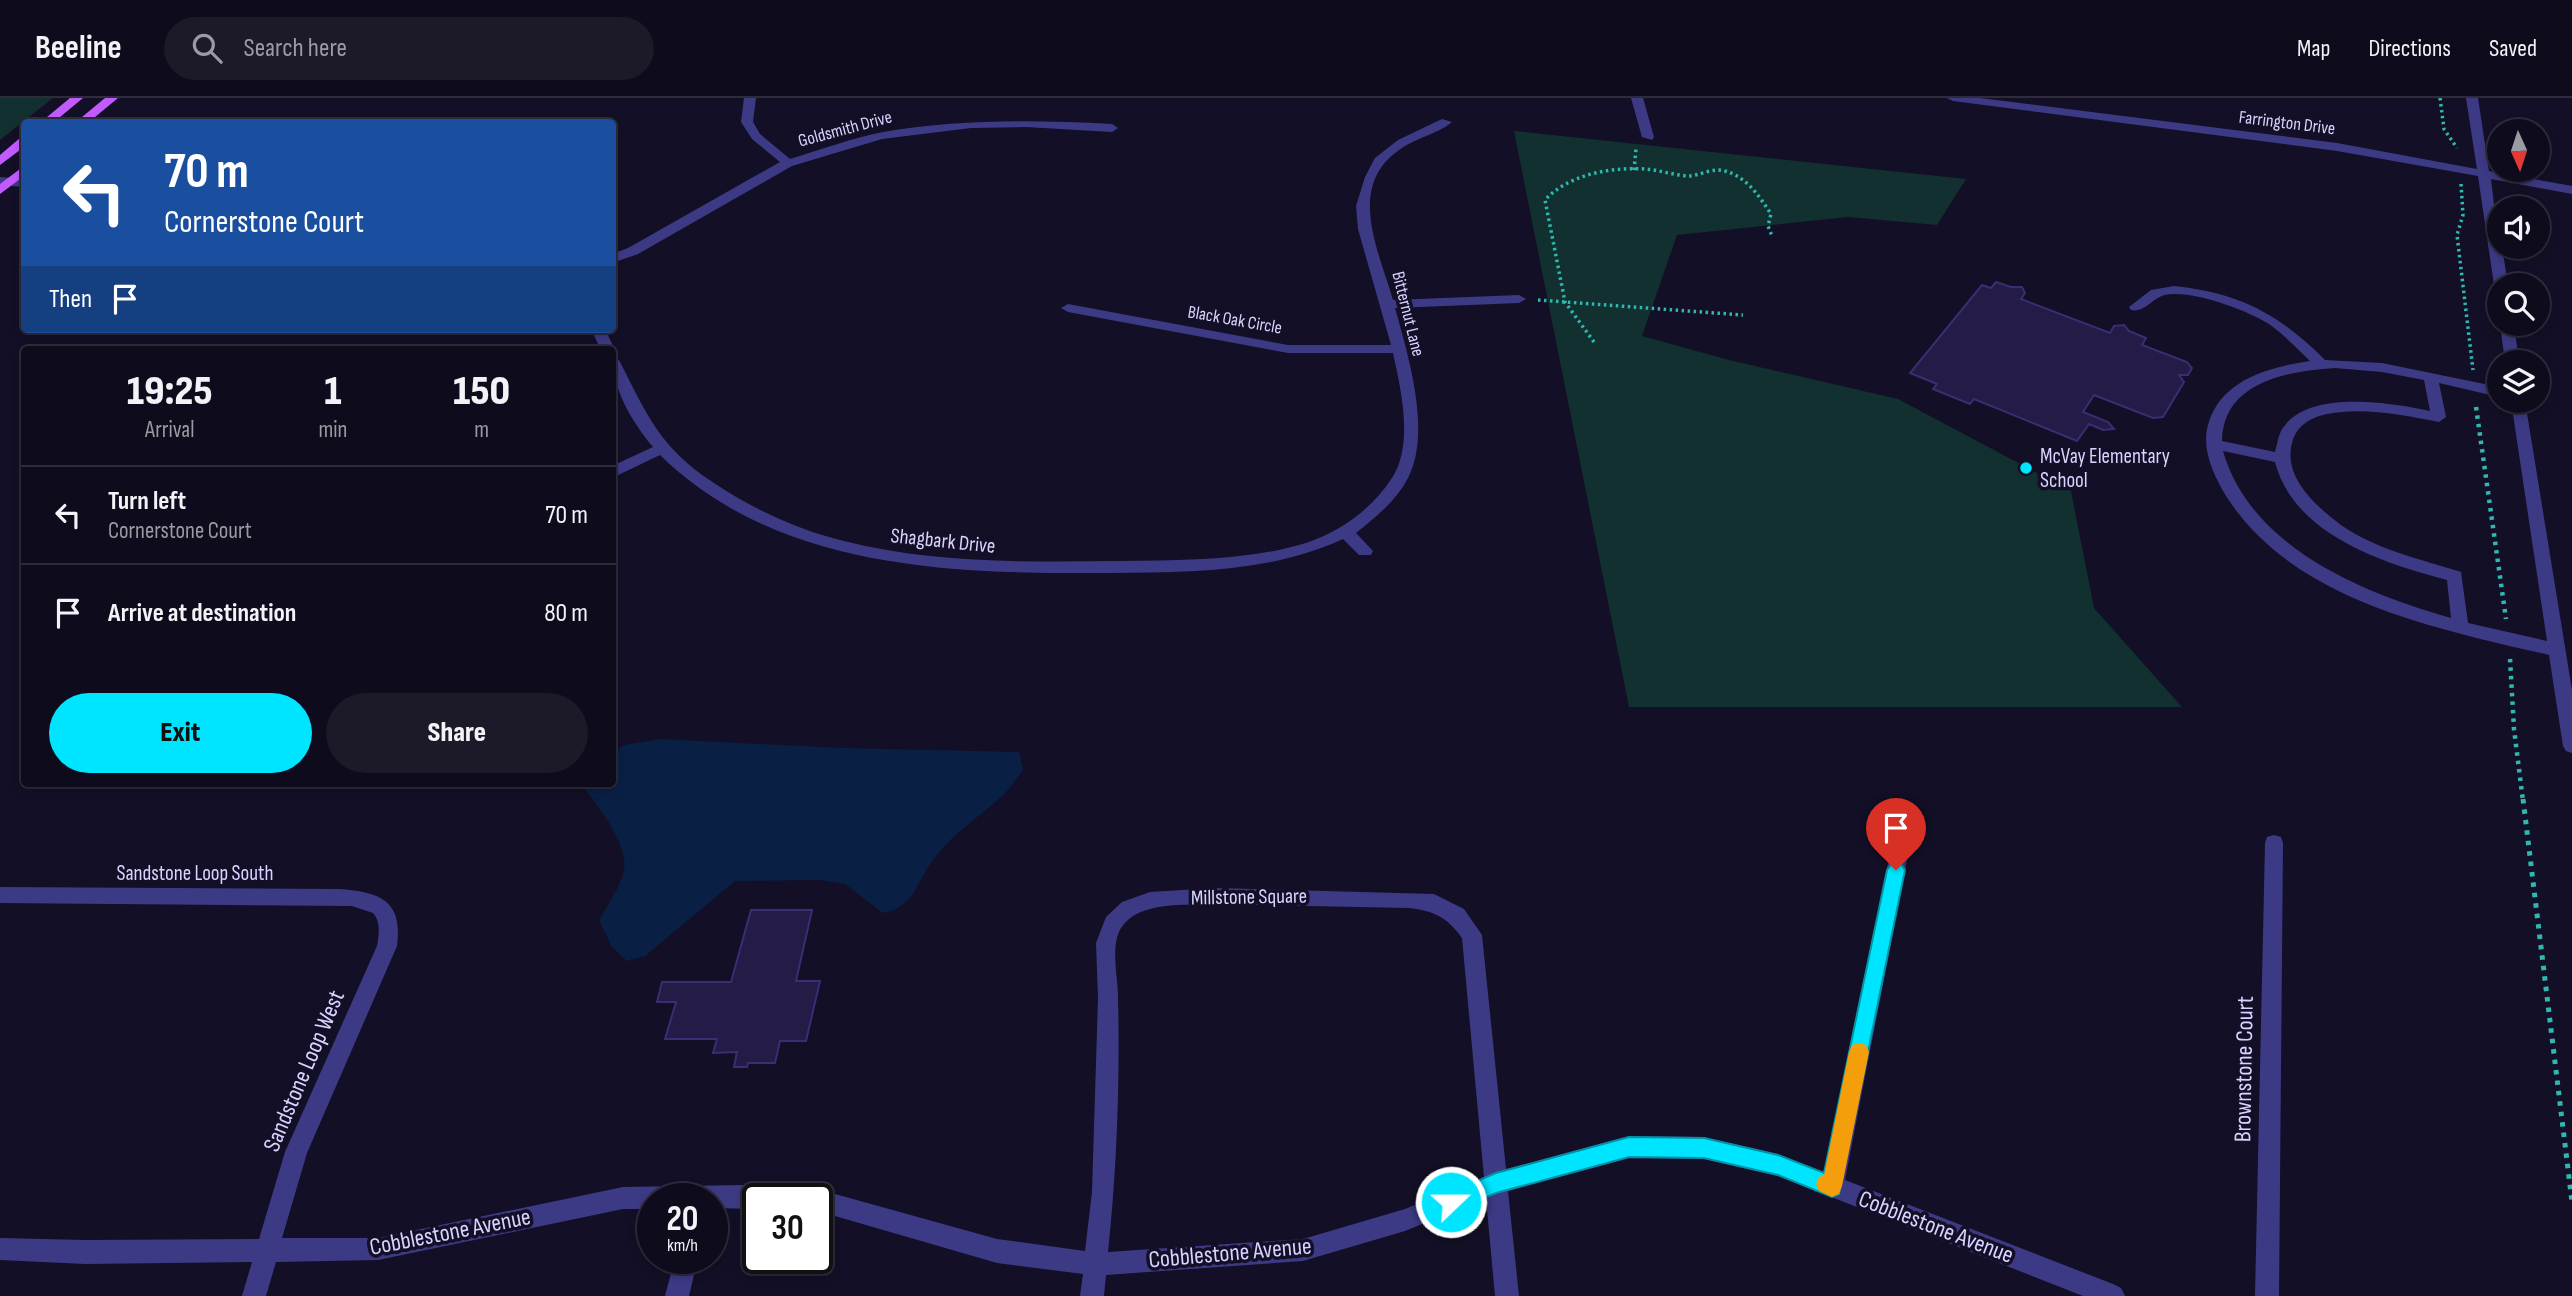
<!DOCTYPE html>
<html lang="en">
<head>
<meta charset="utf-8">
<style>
	body { margin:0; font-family:"Sofia Sans Condensed",sans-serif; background:#1c1929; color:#f1f3f6; height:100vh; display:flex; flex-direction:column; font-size:26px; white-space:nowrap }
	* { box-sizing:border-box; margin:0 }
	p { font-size:23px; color:#9b9ba3 }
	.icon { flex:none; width:38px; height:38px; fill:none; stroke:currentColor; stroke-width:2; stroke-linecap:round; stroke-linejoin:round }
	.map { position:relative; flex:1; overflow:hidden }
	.drawer { position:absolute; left:21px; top:248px; width:595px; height:441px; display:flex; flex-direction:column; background:#0e0b1c; border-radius:7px; box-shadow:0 4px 10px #0003,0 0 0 2px #2e2b3b }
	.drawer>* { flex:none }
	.top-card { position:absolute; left:21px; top:21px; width:595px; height:214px; border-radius:7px; box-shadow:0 4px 10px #0003,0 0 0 2px #2e2b3b; background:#1a4fa0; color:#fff; overflow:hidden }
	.needle { width:46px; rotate:177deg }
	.tools { position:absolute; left:2487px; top:21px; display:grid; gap:14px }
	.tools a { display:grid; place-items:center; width:63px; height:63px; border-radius:50%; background:#0e0b1c; box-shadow:0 4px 10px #0003,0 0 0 2px #2e2b3b; font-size:35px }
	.speed { position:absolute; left:637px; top:1085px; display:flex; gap:14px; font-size:35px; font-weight:700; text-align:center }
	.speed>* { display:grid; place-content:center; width:91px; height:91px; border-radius:50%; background:#0e0b1c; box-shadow:0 4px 10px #0003,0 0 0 2px #2e2b3b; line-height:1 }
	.speed small { font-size:18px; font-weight:400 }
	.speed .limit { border:4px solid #111; border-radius:10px; background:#fff; color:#111 }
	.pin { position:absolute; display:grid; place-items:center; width:60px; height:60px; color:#fff; margin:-72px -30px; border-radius:50% 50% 50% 0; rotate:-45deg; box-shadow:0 0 7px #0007 }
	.pin .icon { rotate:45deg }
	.me { position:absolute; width:77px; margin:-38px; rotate:68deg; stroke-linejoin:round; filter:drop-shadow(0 0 5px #0008) }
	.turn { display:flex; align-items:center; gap:24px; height:147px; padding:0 28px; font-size:32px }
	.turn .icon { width:91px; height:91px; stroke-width:2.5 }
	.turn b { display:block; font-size:49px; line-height:60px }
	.then { display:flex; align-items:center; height:66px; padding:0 28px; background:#0003; gap:14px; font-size:26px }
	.eta { display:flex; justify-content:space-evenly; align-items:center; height:119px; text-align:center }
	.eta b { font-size:42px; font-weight:800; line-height:49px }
	.cta { display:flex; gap:14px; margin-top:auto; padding:14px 28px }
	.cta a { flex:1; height:80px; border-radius:42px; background:#00e5ff; color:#111; font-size:28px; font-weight:800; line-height:80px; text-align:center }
	.cta a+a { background:#1c1929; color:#f1f3f6 }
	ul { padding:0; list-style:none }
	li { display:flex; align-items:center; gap:21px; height:98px; padding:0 28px; border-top:2px solid #2e2b3b }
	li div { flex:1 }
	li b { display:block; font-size:26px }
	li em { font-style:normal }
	header { display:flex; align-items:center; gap:42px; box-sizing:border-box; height:98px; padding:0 35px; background:#0e0b1c; border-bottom:2px solid #2e2b3b }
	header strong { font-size:33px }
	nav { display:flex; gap:38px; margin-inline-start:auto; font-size:24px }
	.search { width:490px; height:63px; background:#1c1929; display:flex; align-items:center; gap:18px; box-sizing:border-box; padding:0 24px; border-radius:38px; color:#9b9ba3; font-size:26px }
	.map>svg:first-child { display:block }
	.green { fill:#12302f }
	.water { fill:#0a1f44 }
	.building { fill:#241b47; stroke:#3b2d73; stroke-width:2 }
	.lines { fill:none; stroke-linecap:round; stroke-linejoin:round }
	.path-far2 { stroke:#2fb8b0; stroke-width:3.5; stroke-dasharray:2.5 3.5; stroke-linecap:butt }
	.path-far1 { stroke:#2fb8b0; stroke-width:4.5; stroke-dasharray:3.5 5; stroke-linecap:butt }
	.path { stroke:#2fb8b0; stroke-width:5; stroke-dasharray:4.5 6; stroke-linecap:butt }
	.minor { fill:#3d3a85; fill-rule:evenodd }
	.major { fill:#c25bff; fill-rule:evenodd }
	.route { fill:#00e5ff; stroke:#0095a6; stroke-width:2 }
	.slow { fill:#f59e0b }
	.poi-dot { fill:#00e5ff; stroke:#130f26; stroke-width:2.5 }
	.labels { text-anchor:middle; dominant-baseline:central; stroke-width:7; stroke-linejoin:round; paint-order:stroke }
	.far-street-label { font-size:18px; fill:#d9d4ff; stroke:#130f26 }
	.poi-label { font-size:21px; fill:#d9d4ff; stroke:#130f26; text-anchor:start }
	.street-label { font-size:21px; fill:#d9d4ff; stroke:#130f26 }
	.near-street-label { font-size:24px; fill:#d9d4ff; stroke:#130f26 }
</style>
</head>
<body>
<header>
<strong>Beeline</strong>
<div class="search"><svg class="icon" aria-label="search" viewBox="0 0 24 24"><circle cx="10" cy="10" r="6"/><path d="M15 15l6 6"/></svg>Search here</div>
<nav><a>Map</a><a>Directions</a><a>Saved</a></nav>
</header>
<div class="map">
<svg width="2572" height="1198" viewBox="0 0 2572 1198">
	<rect width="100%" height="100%" fill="#130f26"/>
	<!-- green -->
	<path class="green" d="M0,0H53L0,42Z
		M1514,33L1966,81L1937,127L1848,119L1677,137L1642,238L1729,262L1898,301L2071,393L2094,510L2182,609H1629Z"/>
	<!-- water -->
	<path class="water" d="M660,641L842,650L1019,654L1023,672C1016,681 1010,691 1002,698C976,722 952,735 930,766C915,789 913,809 883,815L845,786L820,782L735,783L645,858L627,863L612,849L599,822C608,806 620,790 624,772C629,748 598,707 583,689L584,686H612L613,654L624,647Z"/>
	<!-- building -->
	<path class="building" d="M1996,184L2011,189H2022L2025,195L2021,201L2110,235L2114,228L2124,227L2129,233L2146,240L2142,247L2187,264L2192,270L2188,277H2179L2184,284L2163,319L2153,320L2094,297L2083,314L2108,324L2114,331L2103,332L2089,326L2077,343L1974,301L1970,306L1933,291L1937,286L1910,275L1982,187L1991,190Z
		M751,812H812L796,883H820L806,943H780L775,965H748L747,969H734L737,954L713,955L717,941H665L676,904H657L662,884H731Z"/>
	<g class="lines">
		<!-- path-far2 -->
		<path class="path-far2" d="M2440,0L2444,31L2457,50
			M1634,72L1636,51
			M2461,86L2463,117L2457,137L2473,272
			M1538,202L1743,217
			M1594,244L1565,204L1545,102C1569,76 1611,69 1645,71C1659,72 1673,77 1688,78C1700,78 1712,69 1725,73C1747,79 1759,98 1771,116L1768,128L1772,138"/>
		<!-- path-far1 -->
		<path class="path-far1" d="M2476,309L2506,521
			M2510,561L2514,631L2523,703"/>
		<!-- path -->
		<path class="path" d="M2523,701L2572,1104"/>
		<!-- minor -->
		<path class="minor" d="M744,0H756L753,24L760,36L790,61C820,52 852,40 883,34C961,21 1033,22 1112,26L1118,30L1112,34L1026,29L971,30L882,41L792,68L638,156L612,165V156L628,150L780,64L752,41L741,24Z
			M1631,0H1643L1654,39L1652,42L1642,39Z
			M1947,0H1980L2337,45L2477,71L2466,0H2478L2489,73L2572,88V96L2491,81L2499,149H2502L2508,187H2499V191L2494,187L2478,78L2337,53L1953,3Z
			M1442,21L1452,24C1438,36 1415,40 1399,52C1346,89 1379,153 1393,202L1519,197L1526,201L1519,205L1395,210C1408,257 1432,334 1408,380C1396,403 1376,419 1356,435L1373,453L1371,457H1359L1343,441C1269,475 1189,474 1109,475C954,476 779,473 660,357L612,380V368L653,349C632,324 612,290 612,258L619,262C647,317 660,350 714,385C753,411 798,432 844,443C934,466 1029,464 1122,463C1183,462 1247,463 1306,445C1341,433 1372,411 1392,380C1414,346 1401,292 1393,255H1288L1068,214L1061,210L1068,206L1288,247H1391L1358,131L1356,108L1365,79L1375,60L1398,42Z
			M0,79L24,81V89L0,87Z
			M2174,188C2240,195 2279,216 2325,262L2382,265L2499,289V299L2439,285L2446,319L2439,324C2403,317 2364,309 2327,316C2311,319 2296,328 2292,345C2283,380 2316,408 2341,427C2377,452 2420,461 2461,474L2468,525L2547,543L2511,303H2525L2572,592V655L2566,653L2563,648L2549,557C2436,530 2294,504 2226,398C2214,378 2201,351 2208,327C2220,282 2269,269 2310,263C2297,250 2284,237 2269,226C2247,212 2191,191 2165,197C2152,200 2145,215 2131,212L2129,209L2151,192ZM2335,270L2382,274L2424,282L2430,313C2392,305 2305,290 2281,333C2278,339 2277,347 2275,354L2222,343C2223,284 2287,273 2335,270ZM2223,353L2275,364C2294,437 2383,465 2447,482L2451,520C2363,495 2251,450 2223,353Z
			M2500,226H2514L2519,264H2505Z
			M591,231H605L615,252L613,255L612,252H601Z
			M2274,737L2281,739L2283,745L2279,1198H2255L2265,745L2267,739Z
			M1901,738L1908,740L1910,746L1845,1082L2113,1186L2121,1190L2125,1198H2083L1778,1078L1704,1061L1629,1060L1508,1093L1519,1198H1495L1486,1100L1405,1133L1303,1163L1106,1177L1104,1198H1080L1083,1176L997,1165L835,1118L817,1117V1101H808L817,1095L835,1096L997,1141L1085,1153L1092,1094L1098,900L1096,845L1106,819L1122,804L1150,794L1215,790L1434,796L1464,811L1482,837L1506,1071L1629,1038L1704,1039L1778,1056L1824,1074L1892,746L1894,740ZM1215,806L1409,810C1434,813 1447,819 1462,840L1484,1079L1405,1111L1303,1141L1108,1154C1117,1069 1120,983 1118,899C1118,879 1110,848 1121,830C1139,802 1186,808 1215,806Z
			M0,789L339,791C380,794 403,802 397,848L307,1055L282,1140H378L623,1089L745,1087L779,1093L782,1101H758V1111L712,1110V1101H653V1111H623L378,1162L276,1164L266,1198H242L252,1164L85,1166L0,1162V1140L85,1142L259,1141L285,1054L377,848C379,836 381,824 373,815L352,808L0,805Z
			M675,1160H698L689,1198H665Z"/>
		<!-- major -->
		<path class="major" d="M70,0H83L54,24H41Z
			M105,0H118L89,24H76Z
			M20,40H24V49L0,67V57Z
			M24,68V78L0,96V86Z"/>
	</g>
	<!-- route -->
	<path class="route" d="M1896,764L1902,767L1905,772L1839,1096L1832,1099L1778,1077L1704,1060L1629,1059L1496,1095L1451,1114L1444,1111L1441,1104L1444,1097L1496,1075L1629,1039L1704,1040L1778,1057L1824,1075L1887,772L1890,767Z"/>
	<!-- slow -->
	<path class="slow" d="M1859,945L1866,947L1869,954L1842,1088L1839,1096L1832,1099L1819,1093L1816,1086L1819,1079L1824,1077L1849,954L1852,947Z"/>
	<!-- markers -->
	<circle class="poi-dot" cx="2026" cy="370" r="7"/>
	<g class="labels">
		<!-- far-street labels -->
		<g class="far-street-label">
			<text transform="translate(2287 25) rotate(7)">Farrington Drive</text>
			<text transform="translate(845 31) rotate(-15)">Goldsmith Drive</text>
			<text transform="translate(1408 216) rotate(76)">Bitternut Lane</text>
			<text transform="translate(1235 222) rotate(10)">Black Oak Circle</text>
		</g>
		<!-- poi labels -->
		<g class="poi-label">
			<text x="2040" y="358">McVay Elementary<tspan x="2040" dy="24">School</tspan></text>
		</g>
		<!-- street labels -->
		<g class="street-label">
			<text transform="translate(943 443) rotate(6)">Shagbark Drive</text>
			<text x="195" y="775">Sandstone Loop South</text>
			<text transform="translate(1249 799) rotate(-1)">Millstone Square</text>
		</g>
		<!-- near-street labels -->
		<g class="near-street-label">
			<text transform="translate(2244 971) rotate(-89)">Brownstone Court</text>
			<text transform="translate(304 973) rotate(-67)">Sandstone Loop West</text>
			<text transform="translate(1936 1129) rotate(21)">Cobblestone Avenue</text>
			<text transform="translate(450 1134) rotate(-11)">Cobblestone Avenue</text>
			<text transform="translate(1230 1155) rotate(-5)">Cobblestone Avenue</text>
		</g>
	</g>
</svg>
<div class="tools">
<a><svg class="needle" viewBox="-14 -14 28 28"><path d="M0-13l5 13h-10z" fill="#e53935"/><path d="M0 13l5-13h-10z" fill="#9b9ba3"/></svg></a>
<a><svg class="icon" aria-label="sound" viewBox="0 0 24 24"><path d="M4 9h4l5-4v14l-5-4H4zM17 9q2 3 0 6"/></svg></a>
<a><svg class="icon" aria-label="search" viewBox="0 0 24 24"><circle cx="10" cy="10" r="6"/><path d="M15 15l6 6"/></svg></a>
<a><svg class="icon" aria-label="layers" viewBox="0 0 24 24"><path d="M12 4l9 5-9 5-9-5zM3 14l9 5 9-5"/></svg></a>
</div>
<div class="speed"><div>20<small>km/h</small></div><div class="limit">30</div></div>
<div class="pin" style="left:1896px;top:772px;background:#d93025"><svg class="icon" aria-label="arrive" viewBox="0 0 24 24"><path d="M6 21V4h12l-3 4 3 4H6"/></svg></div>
<svg class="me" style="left:1451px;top:1104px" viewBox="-20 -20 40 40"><circle r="17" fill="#00e5ff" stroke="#fff" stroke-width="3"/><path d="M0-11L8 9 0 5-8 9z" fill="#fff"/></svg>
<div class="top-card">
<div class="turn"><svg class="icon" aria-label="left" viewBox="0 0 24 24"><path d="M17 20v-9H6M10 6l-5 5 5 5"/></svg><div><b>70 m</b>Cornerstone Court</div></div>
<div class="then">Then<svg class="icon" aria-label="arrive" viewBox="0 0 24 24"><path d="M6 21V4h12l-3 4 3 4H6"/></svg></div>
</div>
<section class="drawer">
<div class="eta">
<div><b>19:25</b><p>Arrival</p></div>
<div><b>1</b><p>min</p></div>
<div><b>150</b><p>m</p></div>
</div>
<ul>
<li><svg class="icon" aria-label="left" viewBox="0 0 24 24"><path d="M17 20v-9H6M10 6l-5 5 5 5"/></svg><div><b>Turn left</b><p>Cornerstone Court</p></div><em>70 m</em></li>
<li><svg class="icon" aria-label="arrive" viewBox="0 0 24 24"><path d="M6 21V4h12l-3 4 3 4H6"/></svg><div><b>Arrive at destination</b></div><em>80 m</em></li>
</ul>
<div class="cta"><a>Exit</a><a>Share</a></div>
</section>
</div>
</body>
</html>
